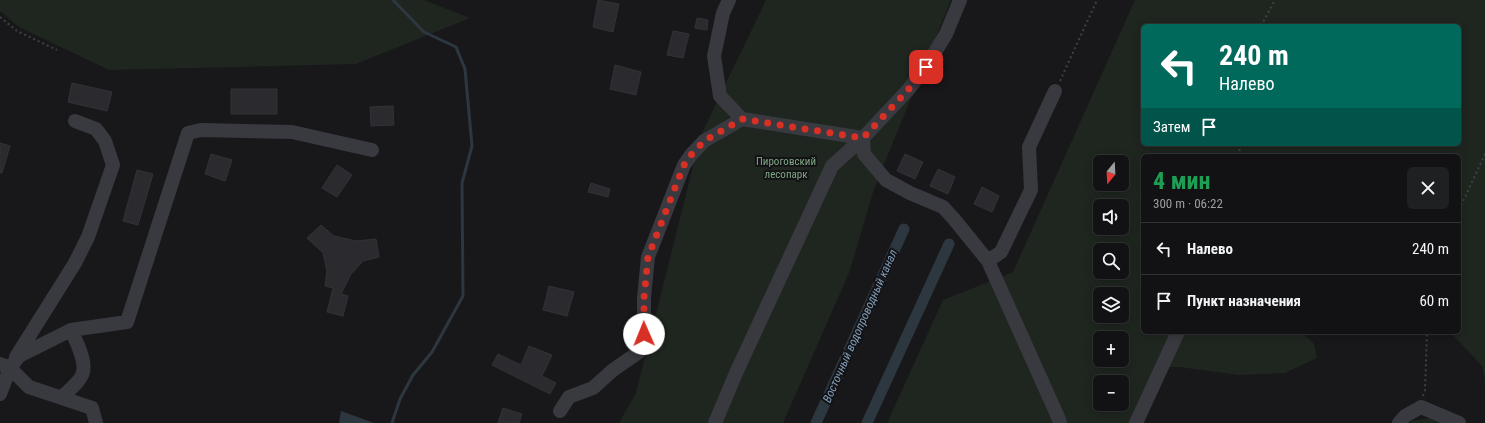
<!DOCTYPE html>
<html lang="ru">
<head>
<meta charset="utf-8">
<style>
	body { margin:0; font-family:"Roboto Condensed",sans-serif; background:#1f2022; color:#f1f3f6; height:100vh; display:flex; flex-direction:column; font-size:15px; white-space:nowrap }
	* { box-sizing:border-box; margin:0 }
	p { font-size:13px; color:#9c9ea0 }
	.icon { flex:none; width:22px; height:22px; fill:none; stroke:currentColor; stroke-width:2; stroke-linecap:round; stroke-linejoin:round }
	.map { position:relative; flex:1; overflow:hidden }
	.sheet { position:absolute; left:1141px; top:154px; width:320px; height:180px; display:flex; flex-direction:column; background:#121214; border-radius:6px; box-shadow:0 2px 10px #0003,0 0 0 1px #313234 }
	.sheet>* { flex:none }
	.hud { position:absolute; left:1141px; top:24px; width:320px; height:122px; border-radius:6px; box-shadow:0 2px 10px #0003,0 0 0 1px #313234; background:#00695c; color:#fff; overflow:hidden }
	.needle { width:26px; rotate:198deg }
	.buttons { position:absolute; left:1093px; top:155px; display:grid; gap:8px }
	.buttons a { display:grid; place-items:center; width:36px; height:36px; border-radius:6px; background:#121214; box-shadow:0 2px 10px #0003,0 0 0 1px #313234; font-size:20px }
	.pin { position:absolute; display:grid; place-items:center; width:34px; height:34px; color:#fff; margin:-17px; border-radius:8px; box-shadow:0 2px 6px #0006 }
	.me { position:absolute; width:44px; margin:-22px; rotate:359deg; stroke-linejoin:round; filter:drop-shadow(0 0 3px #0008) }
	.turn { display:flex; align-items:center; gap:14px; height:84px; padding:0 12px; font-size:18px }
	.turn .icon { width:52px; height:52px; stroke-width:2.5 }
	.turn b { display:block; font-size:28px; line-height:34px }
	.then { display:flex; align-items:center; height:38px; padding:0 12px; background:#0003; gap:8px; font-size:15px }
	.round { display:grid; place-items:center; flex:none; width:42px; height:42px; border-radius:6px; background:#1f2022 }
	.summary { display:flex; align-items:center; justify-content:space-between; height:68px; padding:0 12px }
	h1 { font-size:24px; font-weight:700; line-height:30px; color:#1e9e55 }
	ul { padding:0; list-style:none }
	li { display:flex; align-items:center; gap:12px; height:52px; padding:0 12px; border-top:1px solid #313234 }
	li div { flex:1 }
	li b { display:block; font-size:15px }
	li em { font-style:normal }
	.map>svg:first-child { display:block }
	.green { fill:#1e261f; fill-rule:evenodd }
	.water { fill:#2d3740 }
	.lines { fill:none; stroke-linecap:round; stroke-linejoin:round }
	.stream { stroke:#2d3740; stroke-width:3 }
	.canal { stroke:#2d3740; stroke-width:11 }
	.building { fill:#2b2b2f; stroke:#323237 }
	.path { stroke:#3f4147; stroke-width:2; stroke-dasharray:2 3; stroke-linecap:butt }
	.minor { stroke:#393a40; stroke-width:14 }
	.route { stroke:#d93025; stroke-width:7; stroke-dasharray:0 12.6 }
	.labels { text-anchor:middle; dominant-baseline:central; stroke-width:4; stroke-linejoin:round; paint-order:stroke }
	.park-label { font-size:11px; fill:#80a784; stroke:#131316 }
	.water-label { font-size:12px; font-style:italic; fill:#809cb7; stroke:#131316 }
</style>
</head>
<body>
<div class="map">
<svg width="1485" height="423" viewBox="0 0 1485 423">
	<rect width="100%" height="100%" fill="#18181b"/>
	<!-- green -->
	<path class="green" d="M0,0H424L470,18L356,64L109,70L19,27L0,11Z
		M766,0H951L874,189L849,273L783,423H619L636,393L701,135Z
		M1135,0H1485V380L1482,366L1450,332H1459V156H1143V332H1302L1314,344L1317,358L1285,373L1239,375L1179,367H1159L1133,423H887L943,300L1013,272ZM1143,26H1459V144H1143ZM1100,162H1122V184H1100ZM1100,206H1122V228H1100ZM1100,250H1122V272H1100ZM1100,294H1122V316H1100ZM1100,338H1122V360H1100ZM1100,382H1122V404H1100Z
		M1431,418L1443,423H1410L1411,421Z"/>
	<!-- water -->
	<path class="water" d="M341,411L374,423H339Z"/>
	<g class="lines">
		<!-- stream -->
		<path class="stream" d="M392,423L400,399L413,375L432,352L463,296L462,183L472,146L465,69L456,47L424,32L393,0"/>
		<!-- canal -->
		<path class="canal" d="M816,423L904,229
			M867,423L949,244"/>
	</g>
	<!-- building -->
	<path class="building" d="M598,0L619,4L613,32L593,27Z
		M697,18L708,20L707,30L695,28Z
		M673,31L689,34L683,58L667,55Z
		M615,65L641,72L636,95L610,89Z
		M72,83L112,92L107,111L68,102Z
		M231,89H277V114H231Z
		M393,106L394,125L371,126L370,107Z
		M0,143L10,146L2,173H0Z
		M211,154L232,160L225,181L205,174Z
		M905,154L923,162L915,179L897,171Z
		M337,165L352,175L337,197L322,188Z
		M938,169L955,177L948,194L930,186Z
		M137,170L153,174L138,225L123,221Z
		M591,183L610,189L608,197L588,192Z
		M982,187L999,196L992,212L974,204Z
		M321,225L334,236L356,241L376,239L379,257L363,261L351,274L341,294L348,296L343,316L327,312L333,288L325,286L327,271L323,253L307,238Z
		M549,286L574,292L567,316L543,310Z
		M529,346L552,355L542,376L556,383L550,394L492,365L498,354L521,365Z
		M503,408L522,414L519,423H498Z"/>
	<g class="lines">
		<!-- path -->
		<path class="path" d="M0,17L17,31L57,50
			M1261,26L1275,0
			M1060,81L1097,0
			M1239,144L1240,156
			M1459,210L1485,154
			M1423,396L1425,390L1427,332"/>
		<!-- minor -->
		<path class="minor" d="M729,0L723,13L714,56L720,96L742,119L863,138L864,154L886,180L910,193L943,207L954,219L988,261L1058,417L1060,423
			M988,261L1001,252L1031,190L1029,147L1055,91
			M16,357L75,263L88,237L113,165L105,141L96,129L75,121
			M0,364L10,368L29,387L92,408L96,423
			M0,394L10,368L19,356L71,330L127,322L188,133L201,130L292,132L372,150
			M61,398C67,392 82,380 83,372C86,360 76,341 71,330
			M560,411L569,397L593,388L613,370L639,352L644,334V298L648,257L684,165L691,155L704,141L742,119
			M715,423L736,373L832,166L863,138L908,90L926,67L946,34L960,0
			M1136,423L1178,332
			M1399,423L1405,416L1421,407L1459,423"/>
	</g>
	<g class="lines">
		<!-- route -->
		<path class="route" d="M644,334V298L648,257L684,165L691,155L704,141L742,119L863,138L908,90L926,67"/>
	</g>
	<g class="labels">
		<!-- park labels -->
		<g class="park-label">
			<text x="786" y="161">Пироговский<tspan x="786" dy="13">лесопарк</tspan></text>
		</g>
		<!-- water labels -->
		<g class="water-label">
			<text transform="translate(860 326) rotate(-66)">Восточный водопроводный канал</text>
		</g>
	</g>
</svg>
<div class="buttons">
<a><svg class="needle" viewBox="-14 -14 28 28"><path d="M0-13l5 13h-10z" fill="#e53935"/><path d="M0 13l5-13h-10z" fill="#9c9ea0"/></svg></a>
<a><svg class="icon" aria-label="sound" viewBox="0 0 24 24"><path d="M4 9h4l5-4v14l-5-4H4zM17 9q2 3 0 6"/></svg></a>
<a><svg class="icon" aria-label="search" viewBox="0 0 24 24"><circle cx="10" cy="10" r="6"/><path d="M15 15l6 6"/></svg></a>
<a><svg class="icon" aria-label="layers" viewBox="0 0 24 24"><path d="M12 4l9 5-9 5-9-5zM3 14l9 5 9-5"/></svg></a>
<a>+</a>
<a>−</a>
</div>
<div class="pin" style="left:926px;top:67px;background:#d93025"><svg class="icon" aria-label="arrive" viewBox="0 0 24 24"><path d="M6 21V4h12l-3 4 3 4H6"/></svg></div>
<svg class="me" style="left:644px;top:334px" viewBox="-20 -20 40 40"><circle r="19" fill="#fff"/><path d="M0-13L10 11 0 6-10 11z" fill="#d93025"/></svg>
<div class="hud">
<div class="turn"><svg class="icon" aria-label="left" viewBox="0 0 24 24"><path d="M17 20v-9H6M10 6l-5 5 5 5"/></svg><div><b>240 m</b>Налево</div></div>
<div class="then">Затем<svg class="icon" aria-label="arrive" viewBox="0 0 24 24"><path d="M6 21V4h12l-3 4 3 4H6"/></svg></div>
</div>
<section class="sheet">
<div class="summary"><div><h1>4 мин</h1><p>300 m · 06:22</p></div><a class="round"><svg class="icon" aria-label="close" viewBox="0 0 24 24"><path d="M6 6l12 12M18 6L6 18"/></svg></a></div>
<ul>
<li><svg class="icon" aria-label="left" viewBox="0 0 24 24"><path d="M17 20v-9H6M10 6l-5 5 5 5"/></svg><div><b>Налево</b></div><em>240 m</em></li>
<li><svg class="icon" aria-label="arrive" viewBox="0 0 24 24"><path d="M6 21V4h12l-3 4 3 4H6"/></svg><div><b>Пункт назначения</b></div><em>60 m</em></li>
</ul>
</section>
</div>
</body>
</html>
